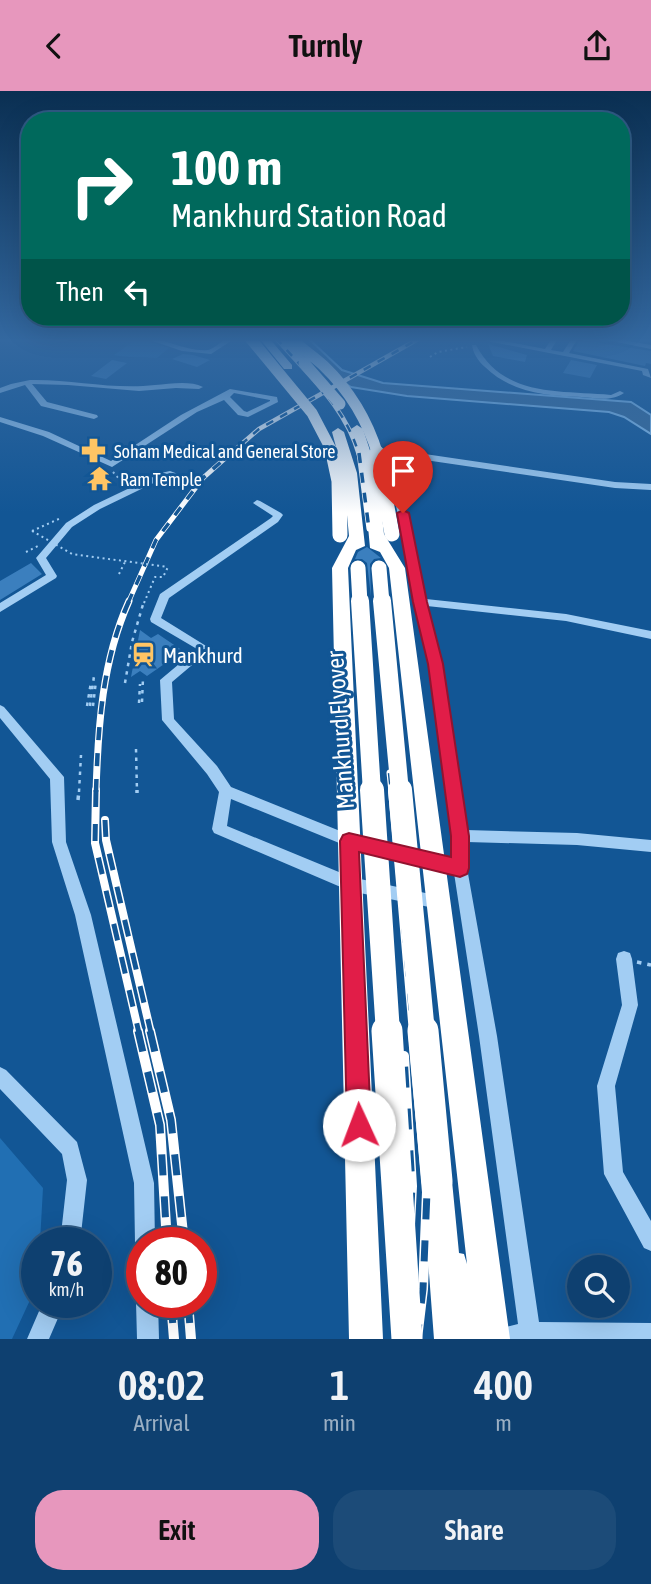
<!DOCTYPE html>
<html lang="en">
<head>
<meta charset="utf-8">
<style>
	body { margin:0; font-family:"Asap Condensed",sans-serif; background:#1c4b78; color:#f1f3f6; height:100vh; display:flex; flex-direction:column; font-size:26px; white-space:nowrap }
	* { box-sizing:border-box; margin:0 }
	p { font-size:23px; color:#9bafc3 }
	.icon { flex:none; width:38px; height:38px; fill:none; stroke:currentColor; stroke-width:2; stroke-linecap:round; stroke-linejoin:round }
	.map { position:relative; height:1248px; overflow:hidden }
	.panel { display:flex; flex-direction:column; background:#0e4070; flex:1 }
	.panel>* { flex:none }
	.top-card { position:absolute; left:21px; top:21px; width:609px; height:214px; border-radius:28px; box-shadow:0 7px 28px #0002,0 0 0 2px #2e5983; background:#00695c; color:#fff; overflow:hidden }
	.fabs { position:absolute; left:567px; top:1164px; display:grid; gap:14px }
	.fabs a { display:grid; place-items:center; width:63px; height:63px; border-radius:50%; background:#0e4070; box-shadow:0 7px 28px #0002,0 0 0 2px #2e5983; font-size:35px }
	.speed { position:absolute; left:21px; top:1136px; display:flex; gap:14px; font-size:35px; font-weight:700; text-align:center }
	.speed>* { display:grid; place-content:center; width:91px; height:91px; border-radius:50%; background:#0e4070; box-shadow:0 7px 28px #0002,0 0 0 2px #2e5983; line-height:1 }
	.speed small { font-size:18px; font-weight:400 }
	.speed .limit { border:10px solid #d22; background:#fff; color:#111 }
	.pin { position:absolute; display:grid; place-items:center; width:60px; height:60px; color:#fff; margin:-72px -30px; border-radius:50% 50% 50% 0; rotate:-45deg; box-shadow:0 0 7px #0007 }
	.pin .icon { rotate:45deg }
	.me { position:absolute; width:77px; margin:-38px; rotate:358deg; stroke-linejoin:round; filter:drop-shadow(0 0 5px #0008) }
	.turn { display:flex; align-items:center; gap:24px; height:147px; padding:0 35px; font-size:32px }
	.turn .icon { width:91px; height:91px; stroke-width:2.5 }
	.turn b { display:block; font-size:49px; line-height:60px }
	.then { display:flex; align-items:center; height:66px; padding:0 35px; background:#0003; gap:14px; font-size:26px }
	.eta { display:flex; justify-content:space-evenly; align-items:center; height:119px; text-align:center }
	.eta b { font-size:42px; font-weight:600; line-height:49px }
	.button { display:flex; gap:14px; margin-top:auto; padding:14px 35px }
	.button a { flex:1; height:80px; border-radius:28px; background:#e797bd; color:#111; font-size:28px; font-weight:600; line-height:80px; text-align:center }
	.button a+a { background:#1c4b78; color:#f1f3f6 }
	header { display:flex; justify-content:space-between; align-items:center; height:91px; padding:0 35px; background:#e797bd; color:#111; font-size:32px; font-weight:600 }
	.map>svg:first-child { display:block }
	.green { fill:#216fb3 }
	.water { fill:#396a98; stroke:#93c9f6; stroke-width:2 }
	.building { fill:#3b7fbe }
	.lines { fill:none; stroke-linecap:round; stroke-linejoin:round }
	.path-far2 { stroke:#a2cdf3; stroke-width:2; stroke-dasharray:2 3.5; stroke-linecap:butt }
	.path-far1 { stroke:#a2cdf3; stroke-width:2.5; stroke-dasharray:3.5 5; stroke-linecap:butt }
	.path { stroke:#a2cdf3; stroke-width:3.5; stroke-dasharray:4.5 6; stroke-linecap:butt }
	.minor { fill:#a2cdf3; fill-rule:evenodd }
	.highway { fill:#fff; fill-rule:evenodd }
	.rail-far4-casing { stroke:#fff; stroke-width:4.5 }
	.rail-far3-casing { stroke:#fff; stroke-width:5 }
	.rail-far2-casing { stroke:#fff; stroke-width:7 }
	.rail-far1-casing { stroke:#fff; stroke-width:8 }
	.rail-casing { stroke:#fff; stroke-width:10 }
	.rail-far4 { stroke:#125695; stroke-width:2.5; stroke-dasharray:8; stroke-linecap:butt }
	.rail-far3 { stroke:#125695; stroke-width:3.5; stroke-dasharray:10; stroke-linecap:butt }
	.rail-far2 { stroke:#125695; stroke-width:4.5; stroke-dasharray:13; stroke-linecap:butt }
	.rail-far1 { stroke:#125695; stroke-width:5; stroke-dasharray:17; stroke-linecap:butt }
	.rail { stroke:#125695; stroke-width:7; stroke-dasharray:21; stroke-linecap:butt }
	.path-bridge { stroke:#a2cdf3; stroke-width:2; stroke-dasharray:2 3.5; stroke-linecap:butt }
	.highway-bridge-far4 { stroke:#fff; stroke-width:11 }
	.highway-bridge-far3 { stroke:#fff; stroke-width:15 }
	.highway-bridge-far2 { stroke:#fff; stroke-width:18 }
	.highway-bridge-far1 { stroke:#fff; stroke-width:24 }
	.highway-bridge { stroke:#fff; stroke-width:31 }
	.route { fill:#e11d48; stroke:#92132f; stroke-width:2 }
	.labels { text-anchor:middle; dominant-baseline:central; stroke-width:6; stroke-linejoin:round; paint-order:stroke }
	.far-poi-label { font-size:18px; fill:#fff; stroke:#125695; text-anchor:start }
	.poi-label { font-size:21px; fill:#fff; stroke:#125695; text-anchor:start }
	.near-street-label { font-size:24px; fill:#fff; stroke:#125695 }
</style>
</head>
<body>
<header><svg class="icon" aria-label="back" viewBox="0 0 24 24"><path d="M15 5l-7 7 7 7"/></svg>Turnly<svg class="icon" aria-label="share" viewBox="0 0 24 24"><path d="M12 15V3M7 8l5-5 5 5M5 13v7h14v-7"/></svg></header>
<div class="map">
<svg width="651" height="1248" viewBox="0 0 651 1248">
	<rect width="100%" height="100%" fill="#125695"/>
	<!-- green -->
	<path class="green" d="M138,247L169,257L157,267C142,266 129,267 114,264Z
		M0,1047L43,1097L40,1151L37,1152V1194L12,1248H0Z"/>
	<!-- water -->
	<path class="water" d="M288,247H308L342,279L383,292L631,311L651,324V343L624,326L609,321L407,305L351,296L329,282Z"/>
	<!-- building -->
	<path class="building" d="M580,249L651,260V273L646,272L645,275L573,260Z
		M488,253L527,264L525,271L493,265Z
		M183,263L193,264L210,269L197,276L172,268Z
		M112,269L127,272L106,288L91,285Z
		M571,269L597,274L590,287L563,282Z
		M367,456L381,467L374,468L370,473L371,506L367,472L362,468H355L358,461Z
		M31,472L42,483L0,509V490Z
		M140,539L151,547L158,543L183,560L147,585L140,580L131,586Z"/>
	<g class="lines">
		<!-- path-far2 -->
		<path class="path-far2" d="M430,266L438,261L467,256
			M113,381L123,392
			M32,440L61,427
			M26,461L38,455
			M119,483L125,471
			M144,512L155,486H163L168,476"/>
		<!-- path-far1 -->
		<path class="path-far1" d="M125,592L132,551L144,510
			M142,611L143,587
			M139,612L140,593
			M87,615L91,591
			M90,615L94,585
			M93,615L96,590
			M136,658L137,701
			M79,701L81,664"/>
		<!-- path -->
		<path class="path" d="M137,699V702
			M78,709L79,699
			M637,871L651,874"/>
		<!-- minor -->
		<path class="minor" d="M144,247C165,247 186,261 208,259C213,258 218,253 223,250L217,247H226L231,250L211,263L182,260Z
			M489,247L545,258L552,247H558L551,259L563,261L572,247H578L569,262L648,278L651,287L643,284L642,280L487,250L486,249Z
			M597,247H612L651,254V258Z
			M472,254H476C504,307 560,299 611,304L620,300L624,302C611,311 596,307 582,306C546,305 512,302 485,276C478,270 473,262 472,254Z
			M30,289C72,288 113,299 155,294C170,293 189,289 203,296L199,298L176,297L139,300L68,294L32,293L47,311L97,324L98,326L94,328L41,315L25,294L0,302V297L11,293Z
			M230,298L277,306L278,311L248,326L238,324L224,309L197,321L112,376L43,345L0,331V326L49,341L111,370L181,324ZM234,302L270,309V310L247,321L244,320L230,306Z
			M384,357L615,391L651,393V399L615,397L425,369L392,362L426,508L566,523L651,540V548L566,530L427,515L441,573L466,739L577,742L651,749V761L577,754L467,751V777L497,945L539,1231L651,1232V1248H487L490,1240L518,1233L479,945L454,782L349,756L231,708L227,735L351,786L444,806L447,811L444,816L439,818L350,800L214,742L212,738L219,701L207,683L162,629L160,589L197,558L151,531L150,528L160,503L271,427L273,425L253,412L257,409L260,410L281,422L283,424L278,431L169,507L161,527L211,558L172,591L174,628L217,675L231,696L350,744L453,769V745L429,573Z
			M170,380L197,390L193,393L166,386L100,418L72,436L46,467L57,485L56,487L0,521V512L46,484L36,467L66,432L94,414L161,382Z
			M0,614L4,616L64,686L66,751L91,824L154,1092L155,1152H142V1161L138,1159L135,1152L134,1092L75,824L52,751L50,688L0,627Z
			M624,860L630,862L632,868L638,914L615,995L623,1081L651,1130V1160L644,1157L604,1083L597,995L622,914L616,868L618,862Z
			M0,976L6,979L77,1051L87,1089L80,1152H60L67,1089L62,1063L0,998Z
			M139,1203H142V1211H158L159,1248H137L136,1211Z
			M43,1211H65L49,1248H27Z"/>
		<!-- highway -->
		<path class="highway" d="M259,247H269L292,274V278H284Z
			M277,247H288L308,270V274H300Z
			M357,334L363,338L377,381L384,443L405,477L510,1248H434L422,1090L426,1079L437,1075L448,1079L452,1090L459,1162L464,1163L467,1173L389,477L380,461L370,457L363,381L351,338Z
			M338,337L344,341L357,382L365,455L356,459L348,477L383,1248H349L332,477L349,445L343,382L332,341Z"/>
		<defs>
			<path id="rail-far4" d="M276,247C308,284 346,316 359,364
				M229,364L259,338L420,247"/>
			<path id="rail-far3" d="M359,362L369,438
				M128,512L156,449L203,387L231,362"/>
			<path id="rail-far2" d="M390,682L392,701
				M96,701C98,636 102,570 129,510"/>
			<path id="rail-far1" d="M96,699L95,752L139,942
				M392,699L413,942
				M105,729L106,749L151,942"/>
			<path id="rail" d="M138,940L160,1034L167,1152
				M150,940L171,1029L184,1152
				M413,940L427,1101L423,1198L417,1248
				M171,1211L174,1248
				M188,1211L191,1248
				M401,1248L407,1194L412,1095L404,965"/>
		</defs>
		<!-- rail-far4 casing -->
		<use href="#rail-far4" class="rail-far4-casing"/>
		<!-- rail-far3 casing -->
		<use href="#rail-far3" class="rail-far3-casing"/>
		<!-- rail-far2 casing -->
		<use href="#rail-far2" class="rail-far2-casing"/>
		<!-- rail-far1 casing -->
		<use href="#rail-far1" class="rail-far1-casing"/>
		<!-- rail casing -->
		<use href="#rail" class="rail-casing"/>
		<!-- rail-far4 -->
		<use href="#rail-far4" class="rail-far4"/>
		<!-- rail-far3 -->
		<use href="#rail-far3" class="rail-far3"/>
		<!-- rail-far2 -->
		<use href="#rail-far2" class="rail-far2"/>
		<!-- rail-far1 -->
		<use href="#rail-far1" class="rail-far1"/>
		<!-- rail -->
		<use href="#rail" class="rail"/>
		<!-- path-bridge -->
		<path class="path-bridge" d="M32,440L72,463L168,476"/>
		<!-- highway-bridge-far4 -->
		<path class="highway-bridge-far4" d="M250,247L312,322L334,364
			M291,247C301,258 314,265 324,275C350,300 368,331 378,364
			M304,272L340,313"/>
		<!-- highway-bridge-far3 -->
		<path class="highway-bridge-far3" d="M333,362L339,390L340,444
			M377,362L392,443
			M358,477L360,512
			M379,477L382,512"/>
		<!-- highway-bridge-far2 -->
		<path class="highway-bridge-far2" d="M360,510L372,701
			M382,510L400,701"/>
		<!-- highway-bridge-far1 -->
		<path class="highway-bridge-far1" d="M372,699L388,942
			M400,699L423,942"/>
		<!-- highway-bridge -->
		<path class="highway-bridge" d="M387,940L407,1248
			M423,940L437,1090"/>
	</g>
	<!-- sky -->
	<linearGradient id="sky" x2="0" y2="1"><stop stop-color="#0a2f52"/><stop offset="0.59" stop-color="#3368a0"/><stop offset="1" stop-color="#3368a0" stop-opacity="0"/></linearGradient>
	<rect width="651" height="422" fill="url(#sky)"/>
	<!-- route -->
	<path class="route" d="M403,419L409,422L427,511L443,573L469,745V777L467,783L460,786L359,761L371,1034L367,1043L359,1046L350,1043L347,1034L340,750L343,744L349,742L451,766V745L428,573L413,511L397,422Z"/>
	<!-- icons -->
	<defs>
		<symbol id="pharmacy-bare" viewBox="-9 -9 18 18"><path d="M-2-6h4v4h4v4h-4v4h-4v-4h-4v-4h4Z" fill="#ffc564" stroke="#125695" stroke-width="2.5" paint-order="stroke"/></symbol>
		<symbol id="temple-bare" viewBox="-9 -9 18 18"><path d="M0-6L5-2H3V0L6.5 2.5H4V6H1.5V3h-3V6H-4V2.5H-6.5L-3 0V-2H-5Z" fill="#ffc564" stroke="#125695" stroke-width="2.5" paint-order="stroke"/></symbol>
		<symbol id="station-bare" viewBox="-9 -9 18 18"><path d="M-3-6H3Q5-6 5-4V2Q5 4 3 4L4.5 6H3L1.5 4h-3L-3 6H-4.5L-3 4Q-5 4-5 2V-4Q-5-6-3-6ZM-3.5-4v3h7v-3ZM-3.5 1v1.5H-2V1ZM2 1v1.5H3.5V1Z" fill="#ffc564" stroke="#125695" stroke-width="2.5" paint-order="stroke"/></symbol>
	</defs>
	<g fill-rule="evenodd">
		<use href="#pharmacy-bare" x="76" y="342" width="35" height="35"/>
		<use href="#temple-bare" x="82" y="370" width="35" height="35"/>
		<use href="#station-bare" x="126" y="546" width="35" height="35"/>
	</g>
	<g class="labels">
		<!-- far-poi labels -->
		<g class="far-poi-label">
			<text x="114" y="360">Soham Medical and General Store</text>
			<text x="120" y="388">Ram Temple</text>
		</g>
		<!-- poi labels -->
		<g class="poi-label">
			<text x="163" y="564">Mankhurd</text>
		</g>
		<!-- near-street labels -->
		<g class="near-street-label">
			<text transform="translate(340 639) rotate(-94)">Mankhurd Flyover</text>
		</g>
	</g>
</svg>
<div class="fabs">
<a><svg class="icon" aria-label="search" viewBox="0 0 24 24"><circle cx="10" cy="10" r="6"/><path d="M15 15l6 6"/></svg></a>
</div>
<div class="speed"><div>76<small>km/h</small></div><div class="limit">80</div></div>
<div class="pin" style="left:403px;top:422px;background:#d93025"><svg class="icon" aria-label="arrive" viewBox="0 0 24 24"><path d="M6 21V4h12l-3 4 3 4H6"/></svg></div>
<svg class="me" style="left:359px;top:1034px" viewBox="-20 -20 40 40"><circle r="19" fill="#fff"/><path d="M0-13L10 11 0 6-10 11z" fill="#e11d48"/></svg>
<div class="top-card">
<div class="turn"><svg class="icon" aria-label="right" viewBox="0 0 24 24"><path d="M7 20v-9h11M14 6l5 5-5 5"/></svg><div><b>100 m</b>Mankhurd Station Road</div></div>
<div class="then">Then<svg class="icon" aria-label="left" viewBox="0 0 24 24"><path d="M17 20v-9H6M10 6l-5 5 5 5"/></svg></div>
</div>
</div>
<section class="panel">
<div class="eta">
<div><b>08:02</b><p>Arrival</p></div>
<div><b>1</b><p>min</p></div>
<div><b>400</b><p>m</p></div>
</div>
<div class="button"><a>Exit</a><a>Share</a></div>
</section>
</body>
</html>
